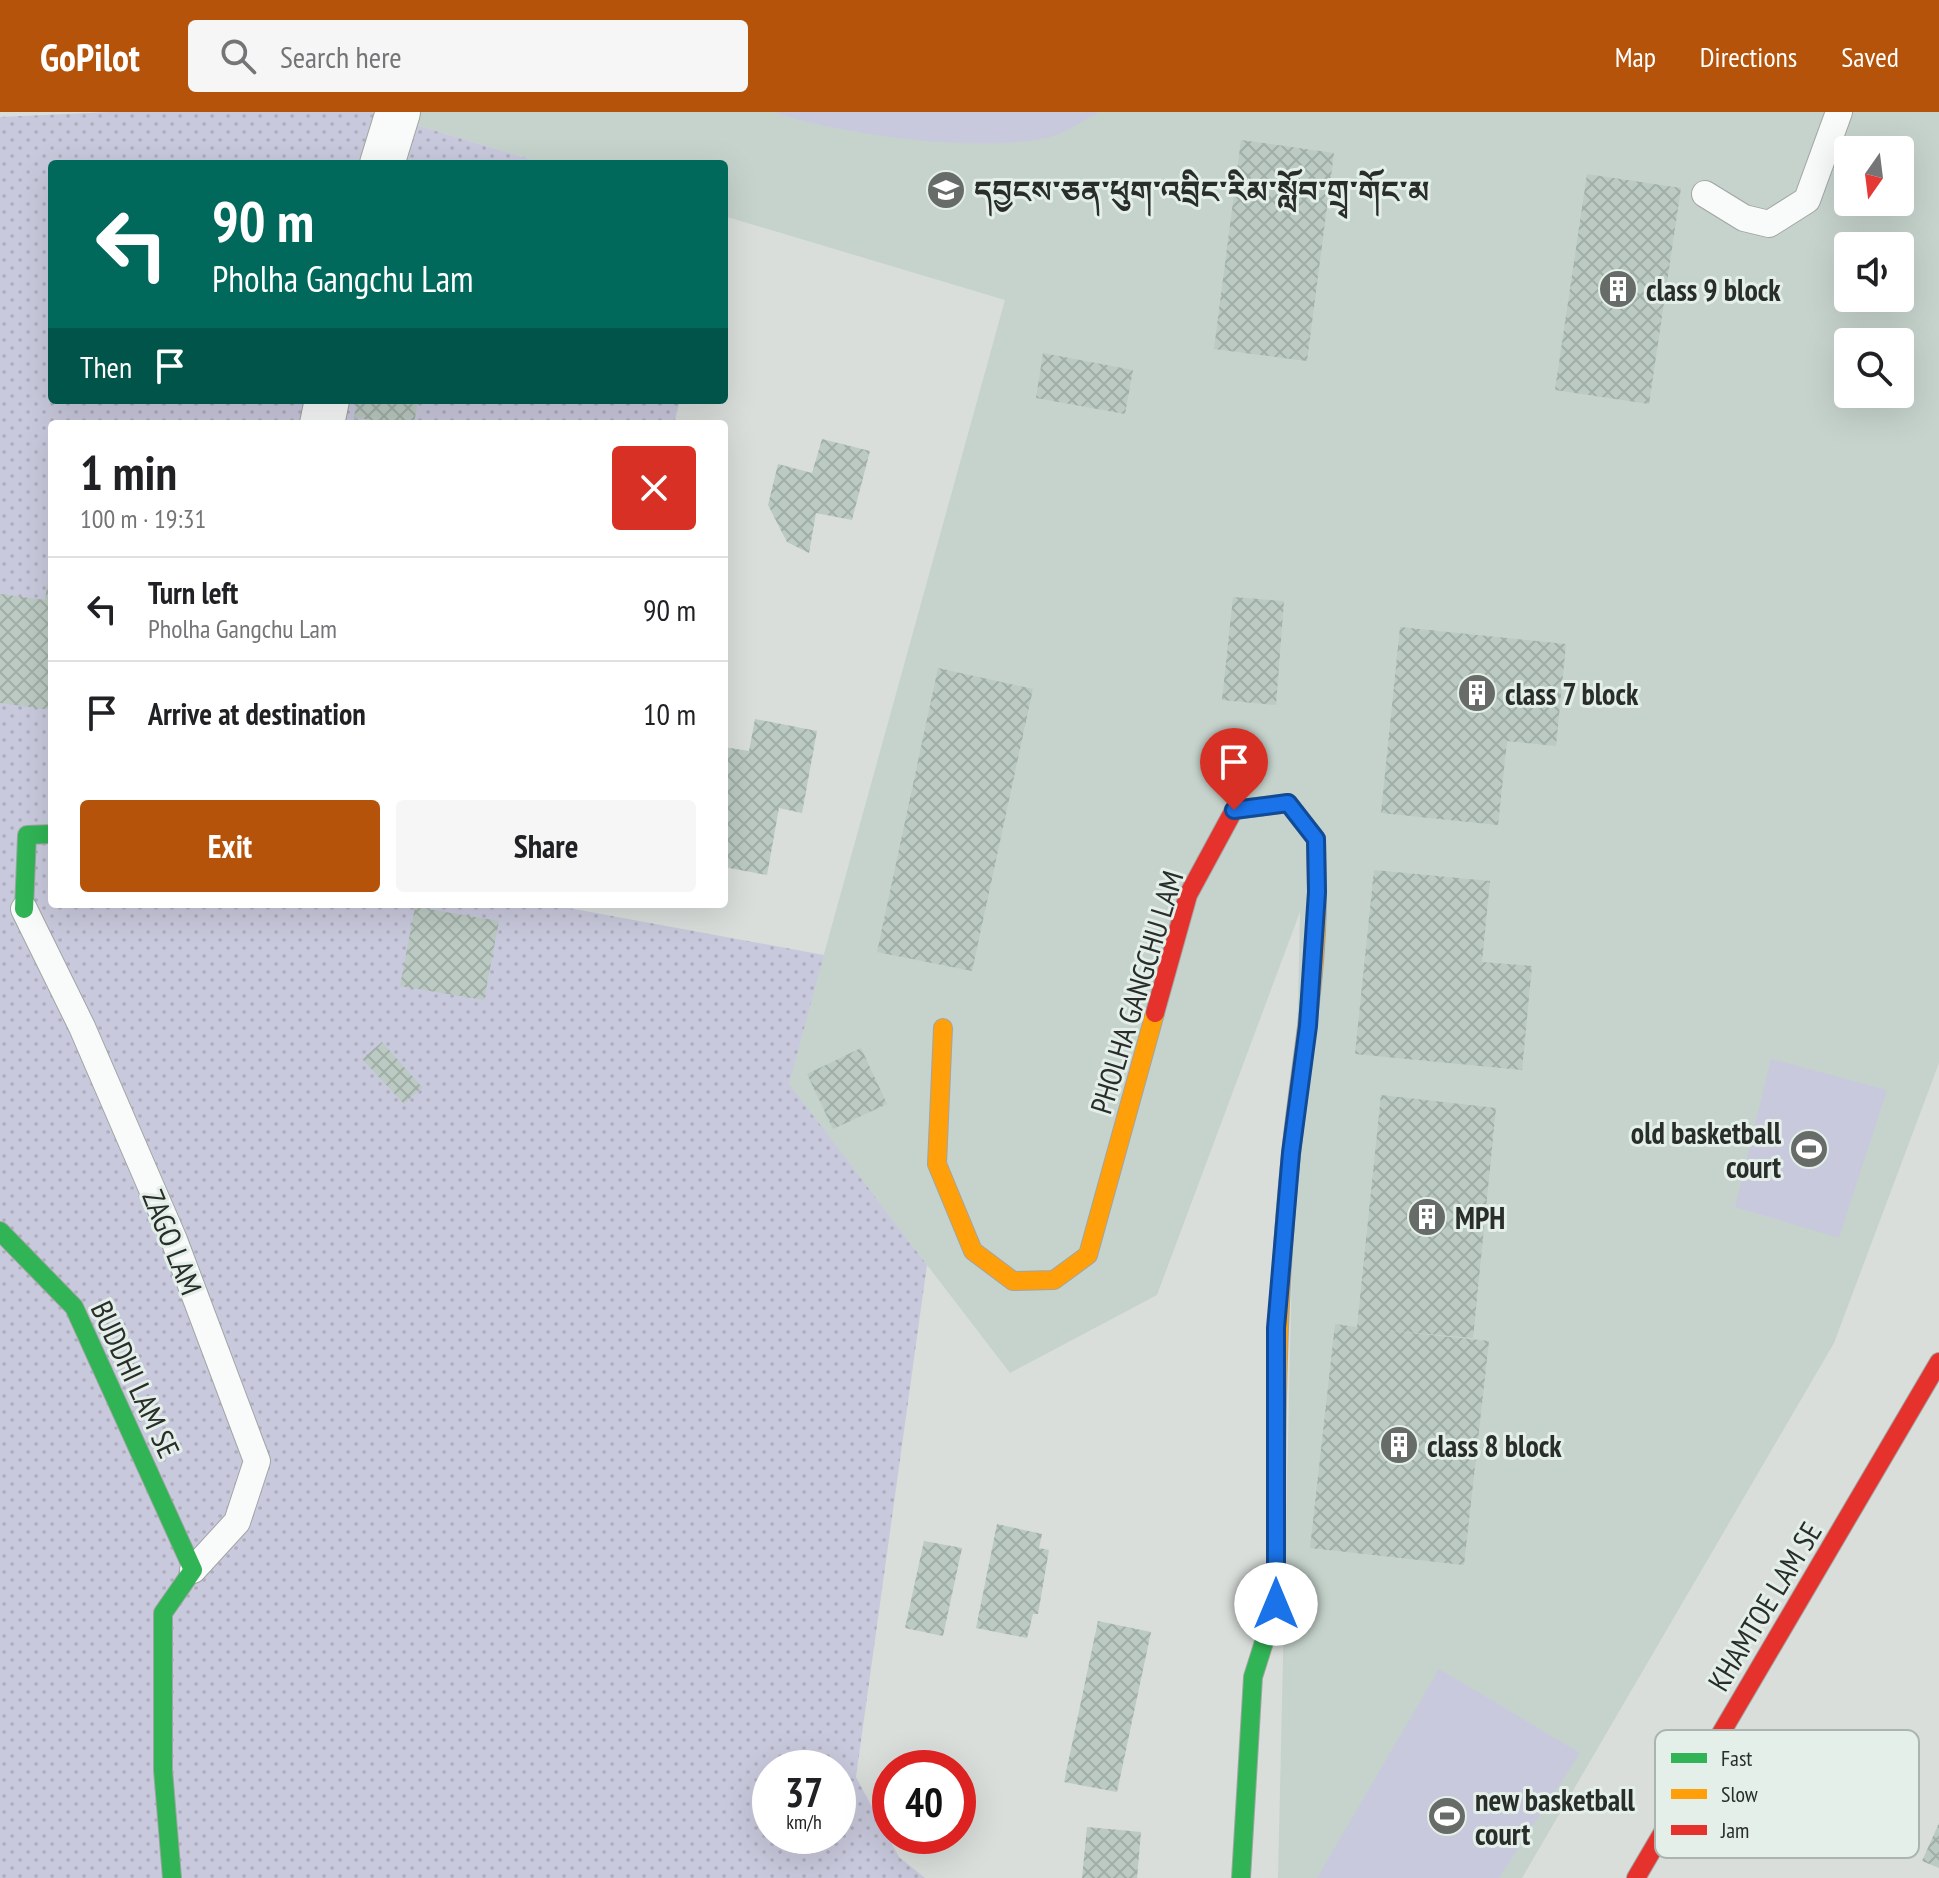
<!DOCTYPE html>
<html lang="en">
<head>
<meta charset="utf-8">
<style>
	body { margin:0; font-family:"PT Sans Narrow","Noto Serif Tibetan",sans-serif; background:#f6f6f6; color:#202124; height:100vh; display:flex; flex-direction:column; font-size:30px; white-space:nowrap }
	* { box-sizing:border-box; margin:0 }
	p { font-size:26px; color:#757577 }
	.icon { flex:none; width:44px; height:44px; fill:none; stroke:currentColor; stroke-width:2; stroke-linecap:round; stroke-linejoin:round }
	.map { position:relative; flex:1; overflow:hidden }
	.side { position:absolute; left:48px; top:308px; width:680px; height:488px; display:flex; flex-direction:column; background:#fff; border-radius:8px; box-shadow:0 8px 32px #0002 }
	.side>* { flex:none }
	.top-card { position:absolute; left:48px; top:48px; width:680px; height:244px; border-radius:8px; box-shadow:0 8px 32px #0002; background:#00695c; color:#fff; overflow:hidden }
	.needle { width:52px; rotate:194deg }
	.fabs { position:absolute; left:1834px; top:24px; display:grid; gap:16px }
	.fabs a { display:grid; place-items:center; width:80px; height:80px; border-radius:8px; background:#fff; box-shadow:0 8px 32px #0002; font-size:40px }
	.speed { position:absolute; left:752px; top:1638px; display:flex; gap:16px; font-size:40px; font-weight:700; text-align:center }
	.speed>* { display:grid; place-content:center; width:104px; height:104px; border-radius:50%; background:#fff; box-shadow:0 8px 32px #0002; line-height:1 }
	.speed small { font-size:20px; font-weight:400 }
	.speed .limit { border:12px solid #d22; background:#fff; color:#111 }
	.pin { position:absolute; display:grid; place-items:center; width:68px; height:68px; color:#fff; margin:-82px -34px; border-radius:50% 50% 50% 0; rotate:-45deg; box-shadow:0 0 8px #0007 }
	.pin .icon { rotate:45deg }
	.me { position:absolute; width:88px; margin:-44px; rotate:0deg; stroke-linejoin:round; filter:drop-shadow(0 0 6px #0008) }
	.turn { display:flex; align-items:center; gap:28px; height:168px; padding:0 32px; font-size:36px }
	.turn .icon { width:104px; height:104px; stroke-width:2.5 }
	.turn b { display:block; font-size:56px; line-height:68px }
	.then { display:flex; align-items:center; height:76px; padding:0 32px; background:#0003; gap:16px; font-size:30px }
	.round { display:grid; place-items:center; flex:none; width:84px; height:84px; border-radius:8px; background:#f6f6f6 }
	.head { display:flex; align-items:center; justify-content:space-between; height:136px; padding:0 32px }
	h1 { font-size:48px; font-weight:600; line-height:60px }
	.cta { display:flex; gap:16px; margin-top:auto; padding:16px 32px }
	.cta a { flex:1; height:92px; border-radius:8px; background:#b45309; color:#fff; font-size:32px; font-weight:600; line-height:92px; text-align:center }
	.cta a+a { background:#f6f6f6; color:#202124 }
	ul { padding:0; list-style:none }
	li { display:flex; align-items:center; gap:24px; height:104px; padding:0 32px; border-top:2px solid #e0e0e0 }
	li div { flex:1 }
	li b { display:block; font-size:30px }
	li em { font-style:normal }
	header { display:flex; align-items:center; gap:48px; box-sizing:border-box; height:112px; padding:0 40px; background:#b45309; color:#fff }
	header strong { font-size:38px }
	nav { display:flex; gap:44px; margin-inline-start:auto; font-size:28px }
	.search { width:560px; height:72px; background:#f6f6f6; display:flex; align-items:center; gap:20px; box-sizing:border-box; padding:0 28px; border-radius:8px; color:#757577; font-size:30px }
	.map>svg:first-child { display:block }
	.built { fill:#c6d3cc; fill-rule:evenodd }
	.grass { fill:url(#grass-dots); fill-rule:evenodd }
	.pitch { fill:#c9c9dd }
	.building { fill:url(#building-cross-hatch) }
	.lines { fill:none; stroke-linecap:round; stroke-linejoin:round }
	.lane-casing { stroke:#a1a5a3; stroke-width:28 }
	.street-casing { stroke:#a1a5a3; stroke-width:46 }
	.fast-casing { stroke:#a1a5a3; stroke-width:20 }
	.slow-casing { stroke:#a1a5a3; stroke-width:20 }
	.jam-casing { stroke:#a1a5a3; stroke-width:20 }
	.lane { stroke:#f9fafa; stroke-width:26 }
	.street { stroke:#f9fafa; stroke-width:44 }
	.fast { stroke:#30b455; stroke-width:18 }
	.slow { stroke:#ff9f0a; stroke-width:18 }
	.jam { stroke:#e5322d; stroke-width:18 }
	.route-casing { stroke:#114b97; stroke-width:20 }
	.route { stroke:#1a73e8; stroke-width:14 }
	.labels { text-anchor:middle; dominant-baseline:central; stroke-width:6; stroke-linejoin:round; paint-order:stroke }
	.poi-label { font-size:30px; font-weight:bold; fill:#292e2b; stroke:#e3efe8; text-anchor:start }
	.street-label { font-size:30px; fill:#292e2b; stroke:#e3efe8 }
	.key { fill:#e3efe8; stroke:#abb5af; stroke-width:2 }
	.key-label { font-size:22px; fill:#292e2b }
</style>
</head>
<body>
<header>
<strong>GoPilot</strong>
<div class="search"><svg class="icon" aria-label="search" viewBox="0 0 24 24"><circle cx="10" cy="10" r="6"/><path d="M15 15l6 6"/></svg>Search here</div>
<nav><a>Map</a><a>Directions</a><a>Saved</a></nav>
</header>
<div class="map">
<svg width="1939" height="1766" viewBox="0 0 1939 1766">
	<defs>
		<pattern id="grass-dots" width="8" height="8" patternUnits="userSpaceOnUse" patternTransform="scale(2)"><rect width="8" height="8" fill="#c9c9dd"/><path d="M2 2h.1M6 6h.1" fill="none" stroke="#adadbe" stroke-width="1.8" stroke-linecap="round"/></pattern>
		<pattern id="building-cross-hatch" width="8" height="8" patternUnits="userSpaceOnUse" patternTransform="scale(2)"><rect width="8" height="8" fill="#bbcac2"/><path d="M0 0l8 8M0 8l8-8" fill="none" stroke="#a1aea7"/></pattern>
	</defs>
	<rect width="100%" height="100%" fill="#d9dedb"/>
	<!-- built -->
	<path class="built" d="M372,0H1939V951L1834,1231L1522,1766H1278L1300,800L1157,1183L1010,1261L788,972L1005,188L724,104V52H547ZM1848,38H1900V90H1848ZM1848,134H1900V186H1848ZM1848,230H1900V282H1848Z"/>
	<!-- grass -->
	<path class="grass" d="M110,0H372L547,52H52V288H680L674,312H52V792H547L824,843L789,972L927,1153L856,1665L899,1745L925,1766H0V5ZM770,1656H838V1724H770Z"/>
	<!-- pitch -->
	<path class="pitch" d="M774,0H1099C1084,8 1066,21 1050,25C983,42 839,23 774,0Z
		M1771,947L1887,978L1839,1126L1735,1095Z
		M1439,1557L1580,1641L1499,1766H1317Z"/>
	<!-- building -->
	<path class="building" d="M1241,28L1334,41L1307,249L1214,237Z
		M1587,62L1681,76L1649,292L1555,278Z
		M1043,241L1133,258L1125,302L1036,286Z
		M357,288H418L414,312L354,306Z
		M822,327L870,339L852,408L816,401L809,441L787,430L768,393L778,352L812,361Z
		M49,462H52V598L0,591V482L45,488Z
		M1233,485L1284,489L1276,593L1222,588Z
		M1400,515L1566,532L1556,634L1507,629L1498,713L1381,701Z
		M938,556L1033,577L972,859L877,840Z
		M755,607L817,619L802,701L779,696L767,763L724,755V635L749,639Z
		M1374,758L1490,769L1482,850L1532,854L1522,958L1355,942Z
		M415,795L499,809L484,888L400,874Z
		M382,930L422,975L404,992L362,947Z
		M861,936L887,992L833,1017L807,962Z
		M1381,983L1496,996L1473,1226L1372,1217L1489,1229L1464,1453L1310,1436L1335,1212L1357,1215Z
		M997,1412L1042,1422L1039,1436L1049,1438L1038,1502H1033L1027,1526L976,1516Z
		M924,1429L962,1436L943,1524L905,1516Z
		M1098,1509L1151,1520L1117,1680L1064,1670Z
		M1939,1711V1756L1922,1749Z
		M1087,1715L1141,1720L1137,1766H1082Z"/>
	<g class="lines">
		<defs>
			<path id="lane" d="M1705,82L1744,106L1769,112L1807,88L1839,0
				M24,797L82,915L174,1128L257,1349L237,1410L193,1458"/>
			<path id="street" d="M382,52L398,0
				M322,312L327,288"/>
			<path id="fast" d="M24,797L27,723L52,722
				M0,1119L74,1195L193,1458L163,1501V1658L172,1766
				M1241,1766L1253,1565L1276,1492V1408"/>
			<path id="slow" d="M943,916L937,1052L973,1139L1013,1169L1054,1168L1088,1143L1155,901
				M1276,1408C1276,1284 1278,1166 1291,1042C1300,953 1318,865 1317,775"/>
			<path id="jam" d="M1155,901L1188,783L1234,698L1288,691L1316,727L1317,775
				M1636,1766L1939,1250"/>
		</defs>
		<!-- lane casing -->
		<use href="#lane" class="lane-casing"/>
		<!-- street casing -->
		<use href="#street" class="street-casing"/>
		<!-- fast casing -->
		<use href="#fast" class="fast-casing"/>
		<!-- slow casing -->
		<use href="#slow" class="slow-casing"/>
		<!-- jam casing -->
		<use href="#jam" class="jam-casing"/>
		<!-- lane -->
		<use href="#lane" class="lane"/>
		<!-- street -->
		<use href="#street" class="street"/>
		<!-- fast -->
		<use href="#fast" class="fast"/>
		<!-- slow -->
		<use href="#slow" class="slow"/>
		<!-- jam -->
		<use href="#jam" class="jam"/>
	</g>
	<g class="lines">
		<defs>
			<path id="route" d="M1234,698L1288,691L1316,727L1317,780L1308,914L1291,1041L1276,1216V1492"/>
		</defs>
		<!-- route casing -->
		<use href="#route" class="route-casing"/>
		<!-- route -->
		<use href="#route" class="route"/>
	</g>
	<!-- icons -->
	<defs>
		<symbol id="school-disc" viewBox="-11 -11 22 22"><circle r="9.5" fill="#676c69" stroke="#e3efe8"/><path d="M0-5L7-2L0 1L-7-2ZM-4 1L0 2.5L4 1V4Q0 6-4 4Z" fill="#fff"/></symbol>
		<symbol id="building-disc" viewBox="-11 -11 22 22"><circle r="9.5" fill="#676c69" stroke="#e3efe8"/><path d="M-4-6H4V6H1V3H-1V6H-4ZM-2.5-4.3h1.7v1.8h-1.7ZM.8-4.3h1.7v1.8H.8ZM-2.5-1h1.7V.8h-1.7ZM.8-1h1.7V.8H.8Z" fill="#fff"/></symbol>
		<symbol id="stadium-disc" viewBox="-11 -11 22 22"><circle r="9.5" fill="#676c69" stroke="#e3efe8"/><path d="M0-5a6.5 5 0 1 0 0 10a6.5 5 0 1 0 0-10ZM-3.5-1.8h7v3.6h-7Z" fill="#fff"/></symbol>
	</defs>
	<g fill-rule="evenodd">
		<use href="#school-disc" x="924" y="56" width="44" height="44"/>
		<use href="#building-disc" x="1596" y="155" width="44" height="44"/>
		<use href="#building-disc" x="1455" y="559" width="44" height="44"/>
		<use href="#stadium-disc" x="1787" y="1015" width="44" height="44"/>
		<use href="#building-disc" x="1405" y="1083" width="44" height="44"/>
		<use href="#building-disc" x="1377" y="1311" width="44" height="44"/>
		<use href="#stadium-disc" x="1425" y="1682" width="44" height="44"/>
	</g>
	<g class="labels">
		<!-- poi labels -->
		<g class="poi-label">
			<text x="974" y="78">དབྱངས་ཅན་ཕུག་འབྲིང་རིམ་སློབ་གྲྭ་གོང་མ</text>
			<text x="1646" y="177">class 9 block</text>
			<text x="1505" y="581">class 7 block</text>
			<text x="1781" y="1020" text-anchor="end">old basketball<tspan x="1781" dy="34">court</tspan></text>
			<text x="1455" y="1105">MPH</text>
			<text x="1427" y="1333">class 8 block</text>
			<text x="1475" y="1687">new basketball<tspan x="1475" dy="34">court</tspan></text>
		</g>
		<!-- street labels -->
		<g class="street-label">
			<text transform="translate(1136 880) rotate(-73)">PHOLHA GANGCHU LAM</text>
			<text transform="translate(173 1130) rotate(68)">ZAGO LAM</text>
			<text transform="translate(136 1267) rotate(65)">BUDDHI LAM SE</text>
			<text transform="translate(1764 1494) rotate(-59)">KHAMTOE LAM SE</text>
		</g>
	</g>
	<!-- legend -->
	<rect x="1655" y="1618" width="264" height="128" rx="12" class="key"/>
	<rect x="1671" y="1641" width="36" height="10" fill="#30b455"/>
	<rect x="1671" y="1677" width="36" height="10" fill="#ff9f0a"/>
	<rect x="1671" y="1713" width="36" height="10" fill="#e5322d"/>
	<g class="key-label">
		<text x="1721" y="1654">Fast</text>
		<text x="1721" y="1690">Slow</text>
		<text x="1721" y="1726">Jam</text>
	</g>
</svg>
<div class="fabs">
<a><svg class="needle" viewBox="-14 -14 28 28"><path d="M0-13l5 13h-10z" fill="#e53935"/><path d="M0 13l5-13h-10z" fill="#757577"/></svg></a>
<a><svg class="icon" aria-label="sound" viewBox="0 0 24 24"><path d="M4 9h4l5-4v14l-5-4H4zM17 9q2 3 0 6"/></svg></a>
<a><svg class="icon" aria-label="search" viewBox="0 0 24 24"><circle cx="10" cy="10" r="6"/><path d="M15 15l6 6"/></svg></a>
</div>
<div class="speed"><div>37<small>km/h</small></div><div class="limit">40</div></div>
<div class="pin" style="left:1234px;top:698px;background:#d93025"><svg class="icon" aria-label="arrive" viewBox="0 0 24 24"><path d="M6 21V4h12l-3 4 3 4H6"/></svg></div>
<svg class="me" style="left:1276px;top:1492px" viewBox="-20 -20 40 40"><circle r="19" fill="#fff"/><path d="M0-13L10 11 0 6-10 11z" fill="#1a73e8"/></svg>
<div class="top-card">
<div class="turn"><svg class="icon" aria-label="left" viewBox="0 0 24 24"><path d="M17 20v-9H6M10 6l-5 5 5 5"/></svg><div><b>90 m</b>Pholha Gangchu Lam</div></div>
<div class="then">Then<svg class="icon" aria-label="arrive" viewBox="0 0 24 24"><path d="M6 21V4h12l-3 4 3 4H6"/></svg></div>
</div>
<section class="side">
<div class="head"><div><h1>1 min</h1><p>100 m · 19:31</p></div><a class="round" style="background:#d93025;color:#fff"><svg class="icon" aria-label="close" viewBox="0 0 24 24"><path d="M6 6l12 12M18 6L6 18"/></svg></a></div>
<ul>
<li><svg class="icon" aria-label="left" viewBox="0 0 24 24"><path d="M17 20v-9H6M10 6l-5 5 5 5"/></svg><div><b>Turn left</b><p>Pholha Gangchu Lam</p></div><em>90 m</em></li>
<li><svg class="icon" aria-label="arrive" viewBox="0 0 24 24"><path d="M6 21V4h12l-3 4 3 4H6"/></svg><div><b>Arrive at destination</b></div><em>10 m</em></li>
</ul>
<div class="cta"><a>Exit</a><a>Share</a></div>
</section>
</div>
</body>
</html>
